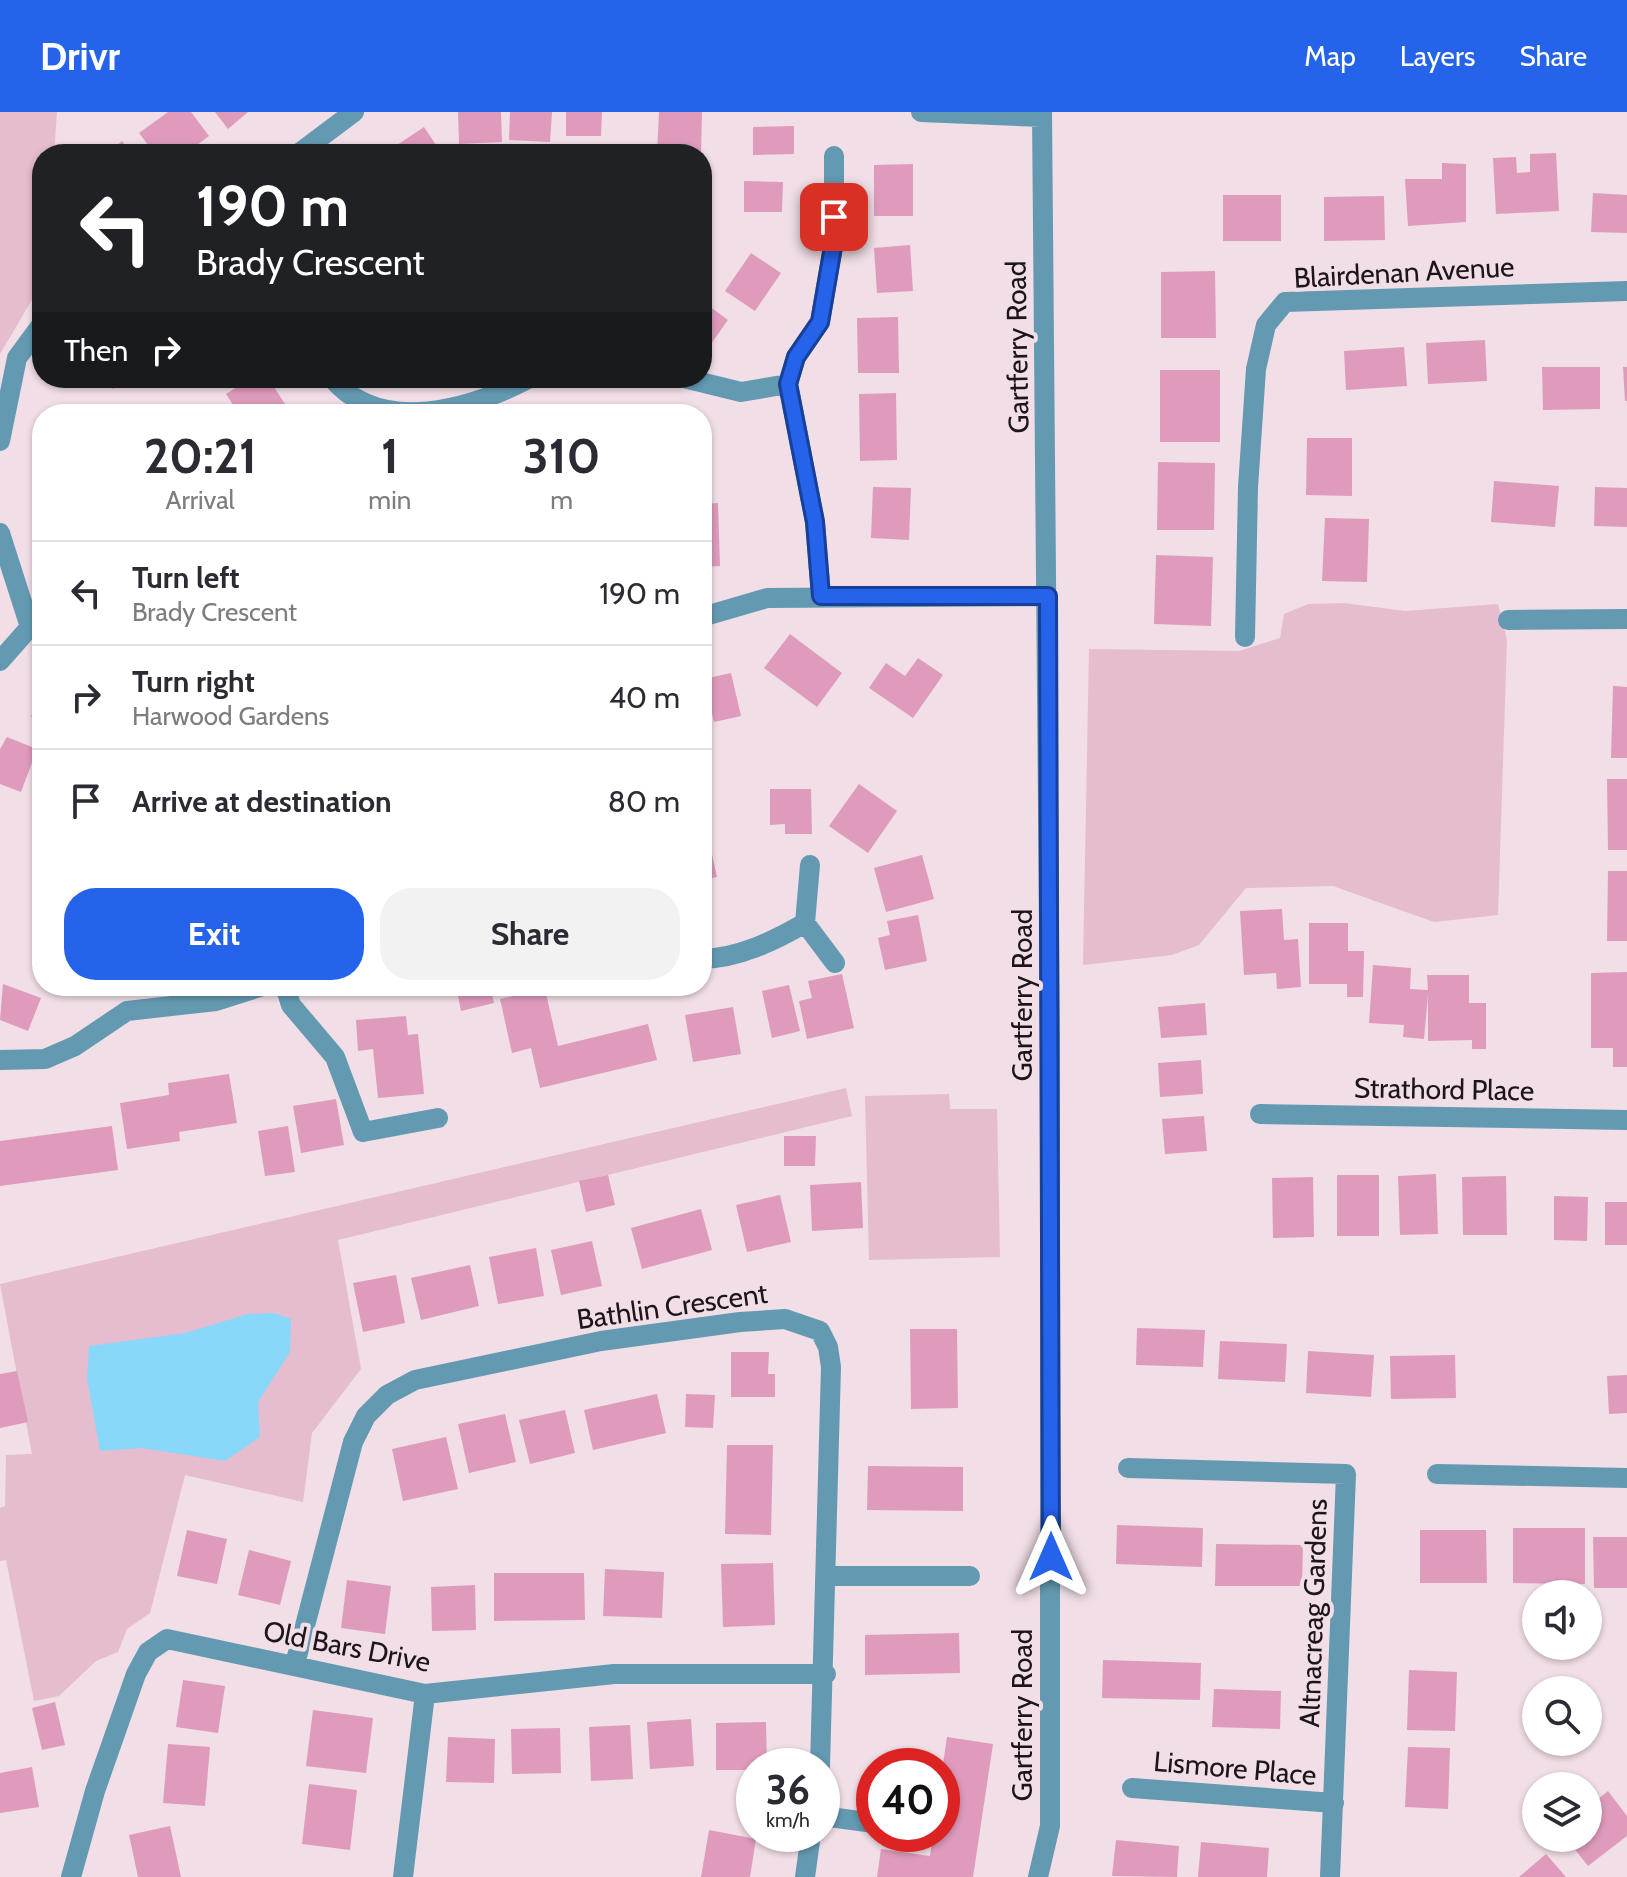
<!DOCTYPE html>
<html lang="en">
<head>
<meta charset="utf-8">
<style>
	body { margin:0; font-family:Cabin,sans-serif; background:#f2f2f3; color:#2b2b33; height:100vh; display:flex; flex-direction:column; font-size:30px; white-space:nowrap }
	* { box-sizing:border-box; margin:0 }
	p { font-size:26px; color:#7c7c81 }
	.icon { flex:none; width:44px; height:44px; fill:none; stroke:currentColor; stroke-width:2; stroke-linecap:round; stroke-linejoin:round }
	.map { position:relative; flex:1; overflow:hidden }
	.drawer { position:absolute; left:32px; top:292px; width:680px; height:592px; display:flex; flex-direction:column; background:#fff; border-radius:32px; box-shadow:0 2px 6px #0004 }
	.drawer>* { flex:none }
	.banner { position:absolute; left:32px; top:32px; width:680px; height:244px; border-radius:32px; box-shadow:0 2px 6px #0004; background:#202124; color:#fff; overflow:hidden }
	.controls { position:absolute; left:1522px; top:1468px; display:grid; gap:16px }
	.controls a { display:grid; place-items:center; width:80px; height:80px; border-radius:50%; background:#fff; box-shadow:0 2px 6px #0004; font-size:40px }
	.speed { position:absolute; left:736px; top:1636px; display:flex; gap:16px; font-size:40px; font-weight:700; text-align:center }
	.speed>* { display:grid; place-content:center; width:104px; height:104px; border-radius:50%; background:#fff; box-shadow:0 2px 6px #0004; line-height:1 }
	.speed small { font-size:20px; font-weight:400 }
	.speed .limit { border:12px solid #d22; background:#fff; color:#111 }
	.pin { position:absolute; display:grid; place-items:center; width:68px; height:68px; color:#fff; margin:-34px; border-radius:16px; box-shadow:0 4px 12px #0006 }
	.me { position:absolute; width:88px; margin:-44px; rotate:0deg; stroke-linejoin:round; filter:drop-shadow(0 0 6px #0008) }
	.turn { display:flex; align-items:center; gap:28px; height:168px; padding:0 32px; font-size:36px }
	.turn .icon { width:104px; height:104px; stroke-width:2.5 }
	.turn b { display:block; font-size:56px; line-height:68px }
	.then { display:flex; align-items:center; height:76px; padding:0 32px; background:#0003; gap:16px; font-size:30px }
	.eta { display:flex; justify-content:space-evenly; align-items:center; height:136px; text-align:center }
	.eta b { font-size:48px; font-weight:700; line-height:56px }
	.cta { display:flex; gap:16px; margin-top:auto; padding:16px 32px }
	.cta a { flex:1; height:92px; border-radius:32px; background:#2563eb; color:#fff; font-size:32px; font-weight:700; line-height:92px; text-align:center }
	.cta a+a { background:#f2f2f3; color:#2b2b33 }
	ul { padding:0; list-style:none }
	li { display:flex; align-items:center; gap:24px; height:104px; padding:0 32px; border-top:2px solid #e1e1e2 }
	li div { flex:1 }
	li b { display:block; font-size:30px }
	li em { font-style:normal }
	header { display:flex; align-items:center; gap:48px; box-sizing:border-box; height:112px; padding:0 40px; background:#2563eb; color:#fff }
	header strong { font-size:38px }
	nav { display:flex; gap:44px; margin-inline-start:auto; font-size:28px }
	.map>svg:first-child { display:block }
	.green { fill:#e6bccf }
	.water { fill:#89d8fa }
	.building { fill:#df9bbc }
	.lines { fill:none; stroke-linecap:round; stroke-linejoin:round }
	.minor { stroke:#639ab2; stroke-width:20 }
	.route-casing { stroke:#184099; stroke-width:20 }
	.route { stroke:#2563eb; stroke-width:14 }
	.labels { text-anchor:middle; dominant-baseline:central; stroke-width:8; stroke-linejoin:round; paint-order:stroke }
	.street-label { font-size:28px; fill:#1c1519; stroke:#f1dee6 }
</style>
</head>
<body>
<header>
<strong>Drivr</strong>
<nav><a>Map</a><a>Layers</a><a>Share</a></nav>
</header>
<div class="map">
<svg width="1627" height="1765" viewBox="0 0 1627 1765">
	<rect width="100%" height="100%" fill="#f1dee6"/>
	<!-- green -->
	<path class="green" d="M0,0H57L54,42H42V178L33,186L0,242Z
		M1344,491L1405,499L1498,492L1507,528L1498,803L1434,810L1333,774L1246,776L1199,833L1172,843L1083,853L1089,537L1239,539L1280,526L1284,502L1308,492Z
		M846,976L852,1004L338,1128L361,1257L312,1321L303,1390L185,1363L150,1501L127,1517L118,1540L96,1549L59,1584L34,1589L6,1448L0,1449V1396L5,1394L6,1343L32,1342L0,1172Z
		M949,982L950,997H997L1000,1145L869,1148L865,984Z"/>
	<!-- water -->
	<path class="water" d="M274,1201L291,1207L290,1240L258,1290L260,1325L225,1349L142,1336L100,1339L87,1267L89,1234L185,1221L248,1202Z"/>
	<!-- building -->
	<path class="building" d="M168,0H191L209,24L185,42H155L139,21Z
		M215,0H248L228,17Z
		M458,0H501L502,30L459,32Z
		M510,0H552L550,30L509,28Z
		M566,0H602L601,24H566Z
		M659,0H702L701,42H657Z
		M794,14V42L753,43V15Z
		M424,15L442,42H404L397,33Z
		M122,29L132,42H107Z
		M1556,41L1559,99L1496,102L1493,46L1516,45L1517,61L1530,60V42Z
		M1442,51L1466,52V110L1408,114L1405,67H1442Z
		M913,52V104H874V53Z
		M744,69L783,70L782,100H744Z
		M1593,81L1627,83V121L1591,120Z
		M1223,83H1281V129H1223Z
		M1384,84L1385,128L1324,129V85Z
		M910,133L913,179L877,181L874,136Z
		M751,141L781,161L755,199L725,179Z
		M1215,159L1216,226H1161V160Z
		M702,189L728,208L706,239L702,236Z
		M898,205L899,261H858L857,206Z
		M1485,228L1487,269L1428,272L1426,231Z
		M1404,235L1407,274L1346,278L1344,239Z
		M1542,255H1600V297L1543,298Z
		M1623,255H1627V289H1625Z
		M1160,258H1220V330H1160Z
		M106,266H130L113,277Z
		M251,266H268L291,301L239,302L226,282Z
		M896,281L897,348L860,349L859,282Z
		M1307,326H1352V384L1306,383Z
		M1158,350L1215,351L1214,418H1157Z
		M1494,369L1559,374L1555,415L1491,410Z
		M873,375L911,376L909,428L871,426Z
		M1595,375L1627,376V415L1594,414Z
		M718,391L720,454L702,455V392Z
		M1325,406L1369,407L1367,470L1322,469Z
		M1156,443L1213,445L1211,514L1154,512Z
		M790,522L842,561L817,595L764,556Z
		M918,546L943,563L913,606L869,576L886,551L905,564Z
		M731,561L741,604L714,610L704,567Z
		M1613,574L1627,575V646H1611Z
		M42,578V623L37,620L41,609L31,605Z
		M7,625L37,637L21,680L0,672V637Z
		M1607,667H1627V738H1608Z
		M859,672L897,699L868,741L829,714Z
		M770,677H811L812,722H785V712L770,713Z
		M708,724L717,765L702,768V725Z
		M922,743L934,787L886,800L874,756Z
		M1608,759H1627V829H1607Z
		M1282,797L1284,828L1298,827L1301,875L1277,877L1276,861L1244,863L1240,799Z
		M918,803L927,849L885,858L878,826L890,823L887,809Z
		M1309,811H1348V839H1364L1363,885H1347V872H1309Z
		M1373,853L1411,856L1410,877L1428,878L1427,863H1469V891H1486V937H1472V928L1428,929V883L1424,927L1403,925L1404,913L1369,911Z
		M1627,860V955H1613V936H1591V861Z
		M842,862L854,916L807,927L799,889L812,886L808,869Z
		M3,872L41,886L28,919L0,908Z
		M789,873L800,919L772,926L762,879Z
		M491,877L494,891L461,899L458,884Z
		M545,877L558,934L648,912L657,948L540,976L531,936L512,941L500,887Z
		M1205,891L1207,923L1161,926L1158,895Z
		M733,895L741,942L693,950L685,903Z
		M406,904L408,923L418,922L424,982L378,986L373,937L358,939L356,908Z
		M1201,948L1203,982L1160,985L1158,951Z
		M229,962L237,1011L179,1020L180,1029L127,1037L120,991L169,983L168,971Z
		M336,987L344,1033L301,1041L293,994Z
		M1204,1004L1207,1039L1165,1042L1162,1007Z
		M112,1014L118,1058L0,1074V1029Z
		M288,1014L295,1060L265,1064L258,1019Z
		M784,1024H816L815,1054H784Z
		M1436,1062L1438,1122L1400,1123L1398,1064Z
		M608,1063L615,1093L586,1100L579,1069Z
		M1337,1063H1379V1124H1337Z
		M1506,1064L1507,1123H1463L1462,1065Z
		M1313,1065L1314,1125L1273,1126L1272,1066Z
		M861,1070L863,1116L812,1119L810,1073Z
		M780,1083L791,1130L747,1140L736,1093Z
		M1554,1084L1588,1085L1587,1129L1554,1128Z
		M1605,1090H1627V1133H1605Z
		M701,1097L712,1138L642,1157L631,1116Z
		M592,1129L602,1174L561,1183L551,1138Z
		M536,1136L544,1184L498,1192L489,1145Z
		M470,1153L479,1194L421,1208L411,1166Z
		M396,1163L405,1211L363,1220L353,1171Z
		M1137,1216L1205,1218L1203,1255L1136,1253Z
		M910,1217H957L958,1296L911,1297Z
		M1220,1229L1287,1232L1285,1270L1218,1267Z
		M1308,1239L1374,1243L1371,1285L1306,1281Z
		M731,1240H769L768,1262H775V1285H731Z
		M1455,1243L1456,1286L1391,1287L1390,1244Z
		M17,1259L28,1310L0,1316V1262Z
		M1627,1263V1301L1609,1302L1607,1264Z
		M657,1282L666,1321L593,1338L584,1298Z
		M686,1282L715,1283L713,1316L685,1315Z
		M565,1298L575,1341L530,1352L519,1308Z
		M505,1302L516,1350L469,1361L458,1312Z
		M446,1325L458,1377L403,1389L392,1337Z
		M727,1333H773L771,1423L725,1422Z
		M868,1354L963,1355V1399L867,1398Z
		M1117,1413L1203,1416L1202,1455L1116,1452Z
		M1513,1416H1585V1472L1513,1471Z
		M187,1418L227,1427L217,1472L177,1464Z
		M1420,1418H1486L1487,1471H1420Z
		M1593,1425H1627V1476H1594Z
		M1216,1432L1303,1433L1302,1474H1215Z
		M249,1438L291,1449L280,1493L238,1483Z
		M773,1451L775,1513L723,1515L721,1452Z
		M605,1457L664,1460L662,1506L603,1504Z
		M494,1461H584L585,1508L494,1509Z
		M347,1468L391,1474L385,1522L341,1516Z
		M475,1473L476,1518L432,1519L431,1475Z
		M959,1521L960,1561L865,1563V1523Z
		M1103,1548L1201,1551L1200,1588L1102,1586Z
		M1409,1558L1457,1560L1455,1619L1407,1618Z
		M183,1568L225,1574L218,1621L176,1615Z
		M1214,1577L1281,1579L1280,1617L1212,1615Z
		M55,1590L65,1633L42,1638L32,1596Z
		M313,1598L373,1606L366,1661L306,1654Z
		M691,1607L694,1654L650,1657L647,1610Z
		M766,1610L767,1654H754V1658H716V1611Z
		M630,1613L633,1667L591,1669L589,1615Z
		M560,1616L561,1661L512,1662L511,1617Z
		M448,1625L495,1627L494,1671L446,1670Z
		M947,1625L993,1632L973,1765H877L881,1737L930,1744L933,1722H942V1659Z
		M168,1632L210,1635L205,1694L163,1691Z
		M1408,1635L1450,1636L1448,1697L1405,1695Z
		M32,1655L39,1695L0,1701V1661Z
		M309,1672L357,1678L350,1738L302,1732Z
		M1608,1679L1627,1704V1724L1588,1754L1566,1726H1588V1695Z
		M170,1714L181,1765H138L129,1723Z
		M709,1718L756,1727L750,1765H701Z
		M1116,1728L1179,1734L1177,1765L1112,1764Z
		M1201,1730L1269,1736L1267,1765H1198Z
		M1546,1742L1566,1765H1519Z"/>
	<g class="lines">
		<!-- minor -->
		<path class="minor" d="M921,0L1042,5
			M298,42L354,0
			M332,266C381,325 473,296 530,266
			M684,266L741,280L788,272
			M0,329L17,246L42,212
			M0,421L30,515L42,520
			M821,484L815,410L788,272L796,245L820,210L834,129V44
			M702,505L767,486L1048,484
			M1508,508L1627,507
			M1245,525L1248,375L1256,257L1266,213L1285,190L1627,179
			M0,549L30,515
			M805,811L810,753
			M702,847C739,846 774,829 805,811L835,851
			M285,874L291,893L335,945L363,1020L438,1006
			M0,948L45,947L75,934L127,899L216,889L263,874
			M1260,1002L1627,1008
			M1128,1356L1346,1362L1330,1765
			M1437,1362L1627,1366
			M828,1464H970
			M295,1552L353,1330L366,1304L387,1283L415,1268L601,1229L740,1210L785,1207L820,1219L828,1235L831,1255L820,1654
			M1132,1676L1334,1691
			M822,1704L874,1711
			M71,1765L95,1679L136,1562L148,1540L167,1527L425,1582L614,1562H826
			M403,1765L425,1582
			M805,1765L811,1722
			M1038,1765L1050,1714V929L1042,0"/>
	</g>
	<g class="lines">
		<defs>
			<path id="route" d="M834,105V129L820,210L796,245L788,272L815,410L821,484H1048L1051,1445"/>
		</defs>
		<!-- route casing -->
		<use href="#route" class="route-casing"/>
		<!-- route -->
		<use href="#route" class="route"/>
	</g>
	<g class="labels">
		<!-- street labels -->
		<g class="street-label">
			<text transform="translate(1404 160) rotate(-3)">Blairdenan Avenue</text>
			<text transform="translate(1017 235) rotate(-91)">Gartferry Road</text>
			<text transform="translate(1022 883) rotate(-90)">Gartferry Road</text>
			<text transform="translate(1444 977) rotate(1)">Strathord Place</text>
			<text transform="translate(672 1194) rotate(-8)">Bathlin Crescent</text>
			<text transform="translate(1313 1501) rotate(-88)">Altnacreag Gardens</text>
			<text transform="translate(347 1534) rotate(11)">Old Bars Drive</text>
			<text transform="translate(1022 1603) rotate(-90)">Gartferry Road</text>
			<text transform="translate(1235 1656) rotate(5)">Lismore Place</text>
		</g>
	</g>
</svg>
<div class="controls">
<a><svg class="icon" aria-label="sound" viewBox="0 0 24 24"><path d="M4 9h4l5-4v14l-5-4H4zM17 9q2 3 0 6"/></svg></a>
<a><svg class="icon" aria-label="search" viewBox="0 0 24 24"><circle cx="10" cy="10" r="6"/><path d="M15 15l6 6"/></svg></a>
<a><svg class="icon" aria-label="layers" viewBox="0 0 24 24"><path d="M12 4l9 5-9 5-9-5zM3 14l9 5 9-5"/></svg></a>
</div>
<div class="speed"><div>36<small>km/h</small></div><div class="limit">40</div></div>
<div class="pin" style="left:834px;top:105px;background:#d93025"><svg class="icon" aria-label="arrive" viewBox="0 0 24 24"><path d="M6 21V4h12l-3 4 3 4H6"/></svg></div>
<svg class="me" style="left:1051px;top:1445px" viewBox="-20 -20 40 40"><path d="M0-17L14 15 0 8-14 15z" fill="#2563eb" stroke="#fff" stroke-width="4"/></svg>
<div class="banner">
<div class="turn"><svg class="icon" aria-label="left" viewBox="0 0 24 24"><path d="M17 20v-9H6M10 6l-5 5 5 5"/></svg><div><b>190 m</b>Brady Crescent</div></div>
<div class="then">Then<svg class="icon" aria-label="right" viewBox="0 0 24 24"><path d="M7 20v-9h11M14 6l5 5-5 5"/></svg></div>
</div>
<section class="drawer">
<div class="eta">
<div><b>20:21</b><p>Arrival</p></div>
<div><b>1</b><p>min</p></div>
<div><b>310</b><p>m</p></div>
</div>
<ul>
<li><svg class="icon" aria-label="left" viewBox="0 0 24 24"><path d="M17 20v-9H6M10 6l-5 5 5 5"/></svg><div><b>Turn left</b><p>Brady Crescent</p></div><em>190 m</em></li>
<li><svg class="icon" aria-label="right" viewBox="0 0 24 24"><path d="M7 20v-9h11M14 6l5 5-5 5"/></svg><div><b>Turn right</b><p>Harwood Gardens</p></div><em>40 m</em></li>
<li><svg class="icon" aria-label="arrive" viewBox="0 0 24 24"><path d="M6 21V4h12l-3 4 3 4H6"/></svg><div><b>Arrive at destination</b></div><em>80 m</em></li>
</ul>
<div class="cta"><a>Exit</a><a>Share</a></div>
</section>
</div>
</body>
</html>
